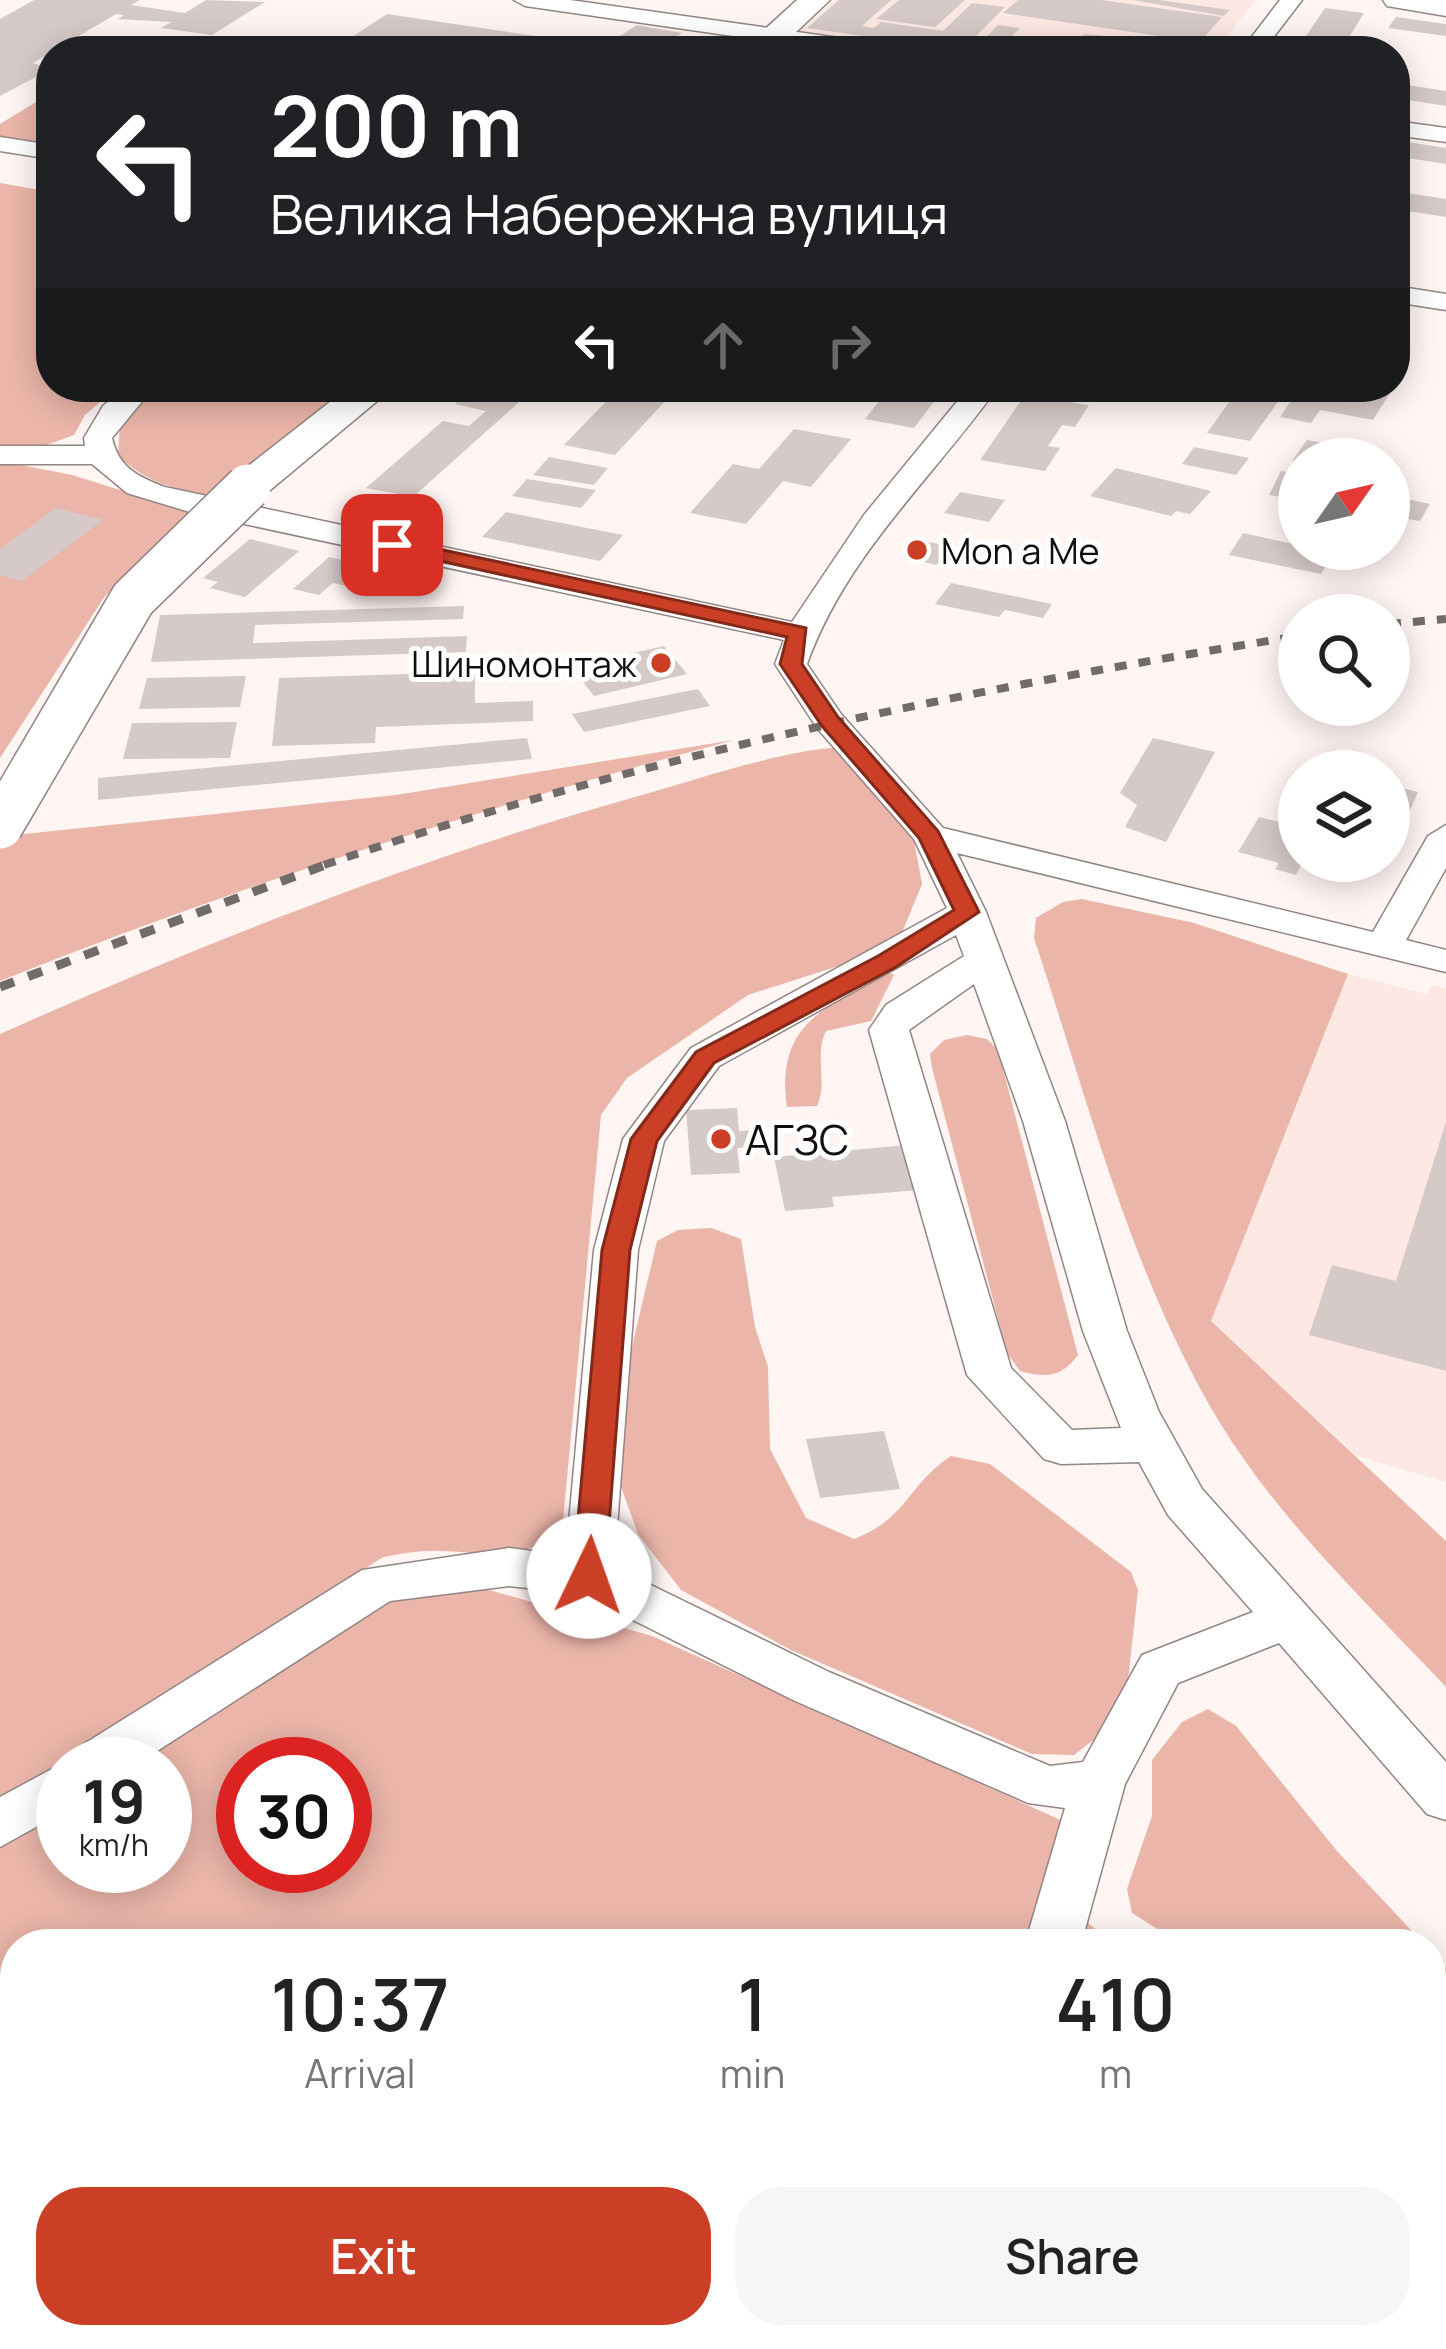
<!DOCTYPE html>
<html lang="en">
<head>
<meta charset="utf-8">
<style>
	body { margin:0; font-family:Manrope,sans-serif; background:#f6f6f6; color:#222; height:100vh; display:flex; flex-direction:column; font-size:45px; white-space:nowrap }
	* { box-sizing:border-box; margin:0 }
	p { font-size:39px; color:#767676 }
	.icon { flex:none; width:66px; height:66px; fill:none; stroke:currentColor; stroke-width:2; stroke-linecap:round; stroke-linejoin:round }
	.map { position:relative; flex:1; overflow:hidden }
	.side { position:absolute; left:0px; top:1929px; width:1446px; height:420px; display:flex; flex-direction:column; background:#fff; border-radius:48px 48px 0 0; box-shadow:0 6px 30px #0003 }
	.side>* { flex:none }
	.banner { position:absolute; left:36px; top:36px; width:1374px; height:366px; border-radius:48px; box-shadow:0 6px 30px #0003; background:#202124; color:#fff; overflow:hidden }
	.needle { width:78px; rotate:56deg }
	.fabs { position:absolute; left:1278px; top:438px; display:grid; gap:24px }
	.fabs a { display:grid; place-items:center; width:132px; height:132px; border-radius:50%; background:#fff; box-shadow:0 6px 30px #0003; font-size:60px }
	.speed { position:absolute; left:36px; top:1737px; display:flex; gap:24px; font-size:60px; font-weight:700; text-align:center }
	.speed>* { display:grid; place-content:center; width:156px; height:156px; border-radius:50%; background:#fff; box-shadow:0 6px 30px #0003; line-height:1 }
	.speed small { font-size:30px; font-weight:400 }
	.speed .limit { border:18px solid #d22; background:#fff; color:#111 }
	.pin { position:absolute; display:grid; place-items:center; width:102px; height:102px; color:#fff; margin:-51px; border-radius:24px; box-shadow:0 6px 18px #0006 }
	.me { position:absolute; width:132px; margin:-66px; rotate:3deg; stroke-linejoin:round; filter:drop-shadow(0 0 9px #0008) }
	.turn { display:flex; align-items:center; gap:42px; height:252px; padding:0 36px; font-size:54px }
	.turn .icon { width:156px; height:156px; stroke-width:2.5 }
	.turn b { display:block; font-size:84px; line-height:102px }
	.lanes { display:flex; align-items:center; height:114px; padding:0 36px; background:#0003; justify-content:center; gap:60px; direction:ltr }
	.lanes .off { opacity:.35 }
	.eta { display:flex; justify-content:space-evenly; align-items:center; height:204px; text-align:center }
	.eta b { font-size:72px; font-weight:600; line-height:84px }
	.button { display:flex; gap:24px; margin-top:auto; padding:24px 36px }
	.button a { flex:1; height:138px; border-radius:48px; background:#ca3f26; color:#fff; font-size:48px; font-weight:600; line-height:138px; text-align:center }
	.button a+a { background:#f6f6f6; color:#222 }
	.map>svg:first-child { display:block }
	.built { fill:#fde8e3 }
	.green { fill:#ebb5a9; fill-rule:evenodd }
	.water { fill:#f7d3cb }
	.building { fill:#d6cac8 }
	.lines { fill:none; stroke-linecap:round; stroke-linejoin:round }
	.minor-casing { stroke:#918684; stroke-width:3 }
	.highway-casing { stroke:#918684; stroke-width:3 }
	.minor { fill:#fff; fill-rule:evenodd }
	.highway { fill:#fff; fill-rule:evenodd }
	.rail-far1 { stroke:#716b6a; stroke-width:8; stroke-dasharray:12 12; stroke-linecap:butt }
	.rail { stroke:#716b6a; stroke-width:9; stroke-dasharray:15 15; stroke-linecap:butt }
	.highway-bridge-casing { stroke:#918684; stroke-width:48; stroke-linecap:butt }
	.highway-bridge { stroke:#fff; stroke-width:45 }
	.route { fill:#ca3f26; stroke:#832919; stroke-width:3 }
	.poi-dot { fill:#ca3f26; stroke:#fff; stroke-width:4.5 }
	.labels { text-anchor:middle; dominant-baseline:central; stroke-width:10; stroke-linejoin:round; paint-order:stroke }
	.far-poi-label { font-size:36px; fill:#110e0d; stroke:#fff; text-anchor:start }
	.poi-label { font-size:42px; fill:#110e0d; stroke:#fff; text-anchor:start }
</style>
</head>
<body>
<div class="map">
<svg width="1446" height="2349" viewBox="0 0 1446 2349">
	<rect width="100%" height="100%" fill="#fff5f3"/>
	<!-- built -->
	<path class="built" d="M835,0H1256L1215,51H942L799,30Z
		M1348,974L1427,994L1432,985L1446,988V1482L1357,1456L1211,1321Z"/>
	<!-- green -->
	<path class="green" d="M51,93V147L0,139V124Z
		M0,183L51,192V387H118L85,415L74,435L36,449L0,451Z
		M158,387H355L219,498C181,490 145,484 118,455L120,424Z
		M0,461L72,475L197,514L105,596L0,758Z
		M734,740C484,807 240,885 0,981V846L5,836L396,795Z
		M839,747L912,831L922,884L901,935L851,962L748,995L627,1078L601,1115L563,1521C533,1565 487,1552 440,1551C421,1550 401,1554 383,1557L0,1806V1034C207,942 416,859 635,797C700,779 771,753 839,747Z
		M1082,899L1194,923L1348,974L1211,1321L1446,1541V1687C1368,1604 1280,1521 1220,1423C1131,1276 1088,1100 1034,938L1036,918L1063,902Z
		M890,973L894,975L871,1021L826,1031C814,1055 828,1082 817,1106L787,1107C775,1023 826,1007 890,973Z
		M967,1035L987,1039L998,1050L1078,1355C1061,1378 1046,1378 1020,1371L1007,1353L932,1068L930,1054L944,1040Z
		M711,1228L741,1239L755,1327L768,1367L770,1449L806,1518L854,1539C907,1519 908,1484 951,1456L990,1464L1131,1572L1138,1590L1124,1716L1074,1755L1032,1754L791,1650L681,1590L638,1534L619,1481L630,1355L657,1241L678,1230Z
		M482,1588L652,1636L1065,1822L1051,1893L1114,1944H15V2035H0V1847L63,1807V1866H165V1764H126L381,1597ZM243,1764H345V1866H243Z
		M1208,1709L1236,1726L1337,1851L1424,1944H1181L1132,1913L1127,1889L1152,1816V1760L1182,1722Z
		M1431,1952L1446,1968V2119L1431,2108Z
		M1431,2253L1446,2265V2323L1429,2349H668L654,2334H1431Z"/>
	<!-- water -->
	<path class="water" d="M0,2035H15V2334H654L668,2349H0Z"/>
	<!-- building -->
	<path class="building" d="M34,0H140L131,5L185,13L206,0L265,2L212,35L161,28L171,22L118,19L124,15L116,14L33,63L51,69L0,96V19Z
		M839,0H891L862,26L874,28L881,22L943,31L972,3L1005,7L975,37L985,38L998,25L1020,28L997,51H970L807,28Z
		M899,0H965L935,27L876,19Z
		M1018,0H1101L1222,17L1200,42L1003,13Z
		M1133,0H1159L1230,10L1224,16Z
		M1325,8L1364,13L1341,50L1300,45Z
		M387,14L542,37L552,39L535,51H378L340,45Z
		M1396,17L1446,24V36L1388,28Z
		M637,25L682,33L662,46L617,38Z
		M1084,34L1173,42L1169,46L1186,51L1072,46Z
		M1395,83L1446,91V106L1395,98Z
		M1395,140L1446,148V164L1395,156Z
		M1395,191L1446,199V217L1395,209Z
		M514,387H536L413,497L366,488L443,421L469,426L486,411L455,404L467,393L499,399Z
		M890,387H945L914,428L865,419Z
		M1240,387L1283,395L1250,441L1207,433Z
		M1300,387H1388L1393,388L1373,420L1320,410L1311,423L1280,417Z
		M619,388L669,397L615,455L564,445Z
		M1025,395L1089,405L1075,427L1062,425L1048,446L1060,448L1045,471L980,460Z
		M794,429L851,439L811,487L783,481L746,524L690,513L733,464L759,469Z
		M1307,440L1345,447L1337,459L1292,461Z
		M1194,447L1249,458L1236,475L1182,464Z
		M549,457L608,468L594,485L533,475Z
		M1116,468L1211,491L1190,514L1176,511L1171,516L1090,496Z
		M1281,471L1299,474L1294,499L1269,495Z
		M527,479L596,490L581,508L512,496Z
		M960,492L1005,500L989,522L944,513Z
		M1389,495L1430,504L1420,521L1396,517L1389,529Z
		M56,508L103,520L22,581L0,575V549Z
		M506,512L623,535L600,561L482,537Z
		M1243,533L1298,545L1295,549L1332,557L1321,574L1229,555Z
		M250,539L299,551L245,597L210,588L218,582L203,578Z
		M920,540L952,547L936,565L904,557Z
		M329,557L414,576L392,596L333,583L319,595L293,589Z
		M951,583L1052,604L1043,618L1005,610L999,617L935,604Z
		M464,606L463,619L255,625L253,643L467,636L466,652L151,662L160,615Z
		M664,646L687,674L594,696L571,667Z
		M475,672V703L533,701V721L376,727L375,743L272,746L279,678Z
		M246,676L240,707L139,709L147,678Z
		M698,689L710,706L584,732L572,714Z
		M237,722L230,758L123,759L132,723Z
		M527,738L532,759L98,800V778Z
		M1153,738L1215,752L1166,842L1125,827L1137,805L1120,793Z
		M1389,785L1418,792L1399,836L1389,834Z
		M1259,817L1299,827V861H1340L1333,873L1301,865L1296,875L1275,869L1279,863L1238,852Z
		M737,1108L739,1131L753,1130L755,1147L737,1148L740,1173L691,1175L686,1110Z
		M1446,1122V1371L1309,1335L1332,1265L1396,1281Z
		M908,1145L920,1190L832,1197L834,1207L785,1211L774,1157Z
		M884,1431L900,1489L820,1498L806,1439Z"/>
	<g class="lines">
		<defs>
			<path id="minor" d="M514,0H570L882,44L893,51H836L525,6Z
				M1280,0H1302L1263,51H1241Z
				M1395,121L1446,128V142L1395,135Z
				M0,137L51,145V159L0,151Z
				M1395,286L1446,294V310L1395,302Z
				M124,387H154L112,438C119,468 138,477 165,487L792,622L864,515L969,387H998C932,479 846,555 807,664L841,714L943,828L1373,932L1428,836L1446,825V868L1406,940L1446,950V972L957,853L986,912L1065,1121L1127,1331L1159,1412L1202,1489L1446,1762V1820L1427,1814L1279,1643L1178,1683L1125,1784L1081,1944H1025L1065,1808L1028,1803L793,1700L581,1594L509,1586L390,1601L137,1764H69L76,1749L362,1570L509,1548L566,1555L594,1250L623,1139L691,1048L947,908L914,839L817,728L775,664L784,640L193,513L127,493L92,464H0V446H85L84,438L103,406ZM956,935L964,956L886,1005L869,1030L967,1375L1044,1459L1061,1464L1139,1462L1168,1515L1253,1612L1142,1655L1083,1762L1050,1766L829,1672L614,1567L638,1250L664,1141L719,1066ZM974,984L1023,1121L1083,1331L1121,1428L1072,1430L1011,1368L909,1030Z
				M63,1763V1812L0,1847V1797Z
				M931,2334H993L990,2349H928Z"/>
			<path id="highway" d="M797,0H830L776,51H741Z
				M1383,0H1446V16L1387,6Z
				M349,387H394L263,496H233L227,487L233,478Z"/>
		</defs>
		<!-- minor casing -->
		<use href="#minor" class="minor-casing"/>
		<!-- highway casing -->
		<use href="#highway" class="highway-casing"/>
		<!-- minor -->
		<use href="#minor" class="minor"/>
		<!-- highway -->
		<use href="#highway" class="highway"/>
		<!-- rail-far1 -->
		<path class="rail-far1" d="M1389,624L1446,619
			M324,865C641,756 968,689 1299,636"/>
		<!-- rail -->
		<path class="rail" d="M0,987L333,862"/>
		<defs>
			<path id="highway-bridge" d="M0,826L133,599L248,487"/>
		</defs>
		<!-- highway-bridge casing -->
		<use href="#highway-bridge" class="highway-bridge-casing"/>
		<!-- highway-bridge -->
		<use href="#highway-bridge" class="highway-bridge"/>
	</g>
	<!-- route -->
	<path class="route" d="M392,539L806,628L802,664L838,717L938,831L979,912L896,967L714,1063L657,1141L630,1250L605,1576L589,1588L573,1576L602,1250L631,1139L696,1052L878,956L954,910L919,838L822,726L780,664L787,637L385,549V541Z"/>
	<!-- markers -->
	<g class="poi-dot">
		<circle cx="917" cy="550" r="12"/>
		<circle cx="661" cy="663" r="12"/>
		<circle cx="721" cy="1139" r="12"/>
	</g>
	<g class="labels">
		<!-- far-poi labels -->
		<g class="far-poi-label">
			<text x="941" y="550">Mon a Me</text>
			<text x="637" y="663" text-anchor="end">Шиномонтаж</text>
		</g>
		<!-- poi labels -->
		<g class="poi-label">
			<text x="745" y="1139">АГЗС</text>
		</g>
	</g>
</svg>
<div class="fabs">
<a><svg class="needle" viewBox="-14 -14 28 28"><path d="M0-13l5 13h-10z" fill="#e53935"/><path d="M0 13l5-13h-10z" fill="#767676"/></svg></a>
<a><svg class="icon" aria-label="search" viewBox="0 0 24 24"><circle cx="10" cy="10" r="6"/><path d="M15 15l6 6"/></svg></a>
<a><svg class="icon" aria-label="layers" viewBox="0 0 24 24"><path d="M12 4l9 5-9 5-9-5zM3 14l9 5 9-5"/></svg></a>
</div>
<div class="speed"><div>19<small>km/h</small></div><div class="limit">30</div></div>
<div class="pin" style="left:392px;top:545px;background:#d93025"><svg class="icon" aria-label="arrive" viewBox="0 0 24 24"><path d="M6 21V4h12l-3 4 3 4H6"/></svg></div>
<svg class="me" style="left:589px;top:1576px" viewBox="-20 -20 40 40"><circle r="19" fill="#fff"/><path d="M0-13L10 11 0 6-10 11z" fill="#ca3f26"/></svg>
<div class="banner">
<div class="turn"><svg class="icon" aria-label="left" viewBox="0 0 24 24"><path d="M17 20v-9H6M10 6l-5 5 5 5"/></svg><div><b>200 m</b>Велика Набережна вулиця</div></div>
<div class="lanes"><svg class="icon" aria-label="left" viewBox="0 0 24 24"><path d="M17 20v-9H6M10 6l-5 5 5 5"/></svg><svg class="icon off" aria-label="ahead" viewBox="0 0 24 24"><path d="M12 20V5M6 11l6-6 6 6"/></svg><svg class="icon off" aria-label="right" viewBox="0 0 24 24"><path d="M7 20v-9h11M14 6l5 5-5 5"/></svg></div>
</div>
<section class="side">
<div class="eta">
<div><b>10:37</b><p>Arrival</p></div>
<div><b>1</b><p>min</p></div>
<div><b>410</b><p>m</p></div>
</div>
<div class="button"><a>Exit</a><a>Share</a></div>
</section>
</div>
</body>
</html>
